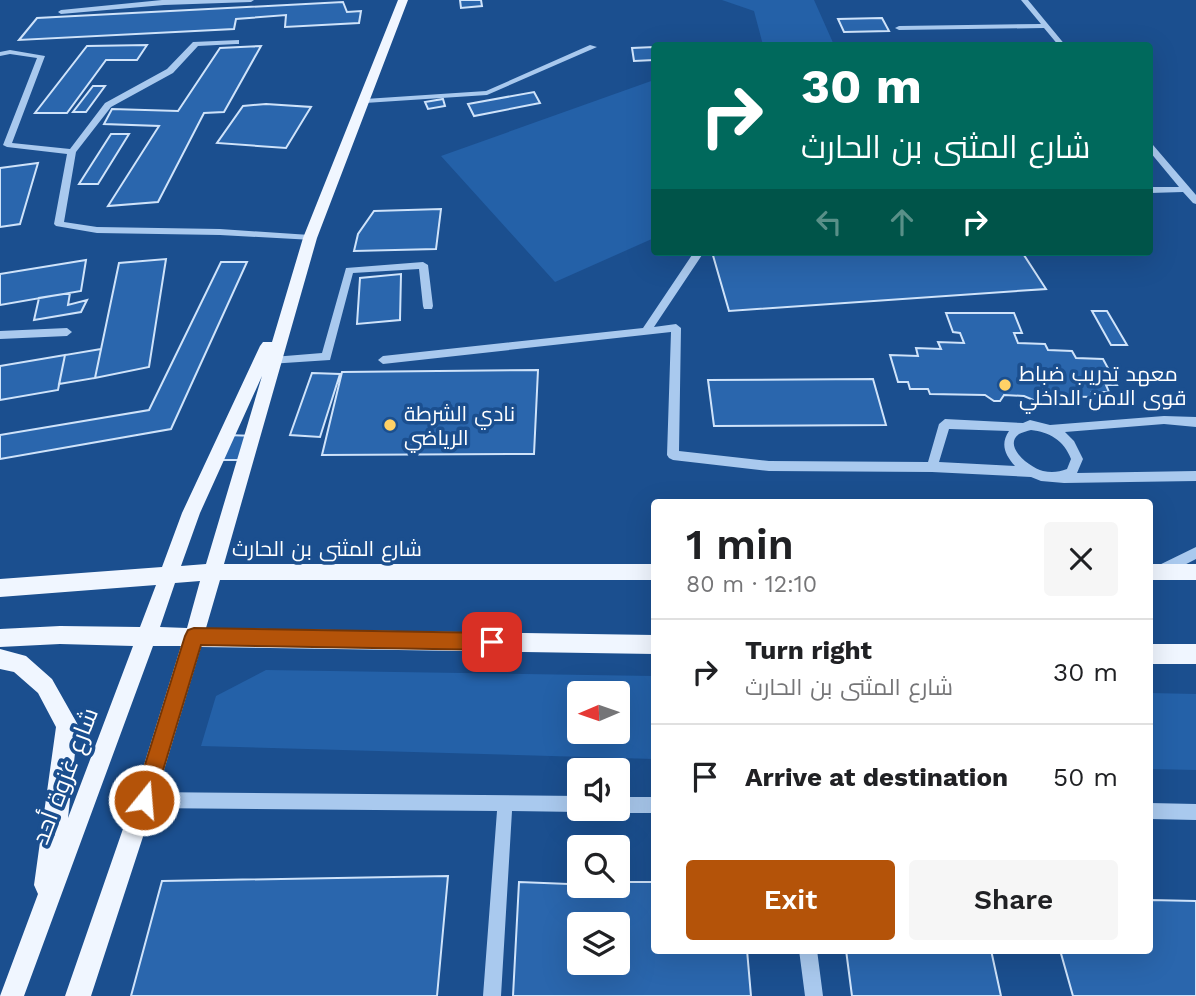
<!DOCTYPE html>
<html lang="en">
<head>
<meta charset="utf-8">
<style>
	body { margin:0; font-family:"Work Sans",Cairo,sans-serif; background:#f6f6f6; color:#202124; height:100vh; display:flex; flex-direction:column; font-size:26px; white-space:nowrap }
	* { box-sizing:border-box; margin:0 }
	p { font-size:23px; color:#757577 }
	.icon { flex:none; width:38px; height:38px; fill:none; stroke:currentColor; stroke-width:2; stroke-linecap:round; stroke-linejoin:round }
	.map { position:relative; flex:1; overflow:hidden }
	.drawer { position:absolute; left:651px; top:499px; width:502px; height:455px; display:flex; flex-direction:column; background:#fff; border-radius:7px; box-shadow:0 7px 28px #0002 }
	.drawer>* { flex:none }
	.hud { position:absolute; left:651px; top:42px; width:502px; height:214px; border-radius:7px; box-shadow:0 7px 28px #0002; background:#00695c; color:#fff; overflow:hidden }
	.needle { width:46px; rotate:268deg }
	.tools { position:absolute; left:567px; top:681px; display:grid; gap:14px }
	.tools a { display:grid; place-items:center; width:63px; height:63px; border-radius:7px; background:#fff; box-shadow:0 7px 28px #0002; font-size:35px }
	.pin { position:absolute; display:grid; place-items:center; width:60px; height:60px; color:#fff; margin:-30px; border-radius:14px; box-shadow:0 4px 10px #0006 }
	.me { position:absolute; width:77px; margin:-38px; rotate:17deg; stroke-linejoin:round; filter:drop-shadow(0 0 5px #0008) }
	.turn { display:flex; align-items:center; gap:24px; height:147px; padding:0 35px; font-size:32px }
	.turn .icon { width:91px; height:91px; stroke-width:2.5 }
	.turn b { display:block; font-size:49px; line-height:60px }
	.lanes { display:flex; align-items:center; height:66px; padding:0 35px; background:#0003; justify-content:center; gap:35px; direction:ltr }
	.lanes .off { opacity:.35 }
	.round { display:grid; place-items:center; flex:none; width:74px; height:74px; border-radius:7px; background:#f6f6f6 }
	.head { display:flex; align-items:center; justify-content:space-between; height:119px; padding:0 35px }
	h1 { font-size:42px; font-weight:600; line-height:52px }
	.primary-button { display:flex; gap:14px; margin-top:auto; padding:14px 35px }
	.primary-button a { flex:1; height:80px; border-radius:7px; background:#b45309; color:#fff; font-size:28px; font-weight:600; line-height:80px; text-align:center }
	.primary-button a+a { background:#f6f6f6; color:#202124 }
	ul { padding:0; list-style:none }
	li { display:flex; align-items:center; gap:21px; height:105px; padding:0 35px; border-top:2px solid #e0e0e0 }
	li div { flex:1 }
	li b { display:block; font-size:26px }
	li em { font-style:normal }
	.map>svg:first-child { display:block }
	.green { fill:#2461a8; fill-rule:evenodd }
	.building { fill:#2a66ad; stroke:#cfe3fa; stroke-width:2; fill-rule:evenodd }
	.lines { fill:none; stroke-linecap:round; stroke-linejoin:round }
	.minor { fill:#a9c9ee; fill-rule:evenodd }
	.major { fill:#f0f6ff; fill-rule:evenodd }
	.route { fill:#b45309; stroke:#753606; stroke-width:2 }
	.poi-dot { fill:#ffd166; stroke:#1b4f8f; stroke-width:2.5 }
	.labels { text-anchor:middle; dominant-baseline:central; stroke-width:7; stroke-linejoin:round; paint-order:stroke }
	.poi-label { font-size:21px; fill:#fff; stroke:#1b4f8f; text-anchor:start }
	.street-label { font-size:21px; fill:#fff; stroke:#1b4f8f }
	.near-street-label { font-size:24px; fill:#fff; stroke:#1b4f8f }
</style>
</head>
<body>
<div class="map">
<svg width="1196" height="996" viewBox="0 0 1196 996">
	<rect width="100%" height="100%" fill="#1b4f8f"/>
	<!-- green -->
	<path class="green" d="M722,0H814L834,45H763L754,11Z
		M654,80V238L555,282L441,156Z
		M266,670L654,676V759L201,746L216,696ZM618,693V732H579V693Z
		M1150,693L1196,694V770L1150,769Z"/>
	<!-- building -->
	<path class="building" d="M460,0H481L482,6L461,8Z
		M343,2L347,12L361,11L359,23L285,27L286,15L236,19L234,29L19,40L37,18Z
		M882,18L889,31L844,32L838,19Z
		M147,45L137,60H106L67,113H35L87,46Z
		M261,46L224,112L204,113L158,202L108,206L159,126L104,124L112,109L178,111L220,48Z
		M654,47V60L634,61L632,48Z
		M93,86H105L86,112H73Z
		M534,92L540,103L474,116L468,104Z
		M443,99L445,106L428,109L425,102Z
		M266,104L311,107L286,148L217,143L243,106Z
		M111,134H129L98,184H79Z
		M38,163L20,224L0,227V168Z
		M441,209L436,249L354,251L358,234L374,211Z
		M712,252H1022L1046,289L729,311Z
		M166,259L149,367L95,378L119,263Z
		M86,260L81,291L0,305V274Z
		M221,262H247L171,429L0,459V435L149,410Z
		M401,274L400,320L357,324L360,278Z
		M70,293L68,305L87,300L81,312L34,320L39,298Z
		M1092,311H1107L1127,345H1111Z
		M946,313H1014L1022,333H1014L1018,343L1045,344L1048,350L1072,351L1076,358L1103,359L1117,385H1106L1109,392H1092L1094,397L1042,396L1038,402L1024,396L1004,395L1000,401H994L985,395L930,394L928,389H910L908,382H898L890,355L918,356L916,348L941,349L938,342L964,343L960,333L953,332Z
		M101,349L95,378L59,384L65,355Z
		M65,355L58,390L0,400V366Z
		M538,370L534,454L322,455L342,372Z
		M312,373L340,374L320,437L290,435Z
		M873,379L886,425L714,426L708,380Z
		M226,435L258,436L249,460H216Z
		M448,876L437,996H131L162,881Z
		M519,882L618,886V882H654V950H747L751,996H513ZM579,924H618V962H579Z
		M1150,900L1196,901V996H1073L1060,950H1150Z
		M846,950H991L1001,996H852Z"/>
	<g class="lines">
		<!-- minor -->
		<path class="minor" d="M162,0H254L251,2L164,5L61,14L58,12L61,10Z
			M1021,0H1028L1066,46H1059L1044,28L899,30L895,28L899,26L1041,24Z
			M239,40V44H236L198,46L173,73L111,107L76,152L64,222L97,227L220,229L310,235L313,236V240L220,235L97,233L56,226L54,224L67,154L7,147L3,145L37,58L10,54L0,56V52L10,50L45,56L12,143L70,149L105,103L167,69L193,42Z
			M590,45L597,47L487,95L365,103L361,101L365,99L486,91Z
			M1150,144L1153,145L1196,195V204L1193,203L1183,192L1150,193V187H1179L1150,152Z
			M694,252H704L654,327L676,324L681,328L679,451L769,461L928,462L939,424L945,419L1023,423L1030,420L1050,425L1164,416L1196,417V427L1164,424L1065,432L1074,441L1083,459L1077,473L1196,471V481L1064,483L1041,481L1031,477L932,472L769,471L673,460L669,458L667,455L671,332L383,364L378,360L383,356L643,328ZM949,429L1009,431C1000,444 1005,455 1015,466L939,462ZM1031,430C1049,432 1064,440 1071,459L1067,469C1059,472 1052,473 1043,471C1031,468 1002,447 1019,434C1023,432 1027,431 1031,430Z
			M423,262L428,265L433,306L432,309H424L423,306L419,269L353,273L330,360L269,364L268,361L269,358L273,357L322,353L346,268Z
			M67,328L72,332L67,336L0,339V331Z
			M1196,547V559L1163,576L1158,578L1153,576L1151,572L1153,568Z
			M144,792L579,796V808H585L579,812L512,811L501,996H483L497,811L144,808L138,806L136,800L138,794Z
			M618,797H654V813H618L612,811V808H618Z
			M1150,803L1196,804V820L1150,819Z
			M799,950H817L823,996H805Z"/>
		<!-- major -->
		<path class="major" d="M398,0H408L317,238L224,564H654V580H220L206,628L654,635V654L201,647L155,800L91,996H65L133,800L181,646H153L24,996H0L38,894L34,885L56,727L38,693L14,672L0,669V649L26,656L52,679L78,725L68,818L133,646L60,644L0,647V629L60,626L140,627L156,585L0,597V579L162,567L182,513L260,346L263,342H272L303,238ZM262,376L206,564L181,566L200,513ZM200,581L187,628L160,627L175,583Z
			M1150,564H1196V580H1150Z
			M1150,644H1196V664H1150Z"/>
	</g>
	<!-- route -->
	<path class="route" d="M194,628L492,633L498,636L501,642L498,648L492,650L201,645L154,800L151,808L144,811L137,808L134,800L185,636L188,630Z"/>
	<!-- markers -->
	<g class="poi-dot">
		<circle cx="1005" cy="385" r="7"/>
		<circle cx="390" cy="425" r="7"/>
	</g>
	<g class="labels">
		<!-- poi labels -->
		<g class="poi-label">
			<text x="1019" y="373">معهد تدريب ضباط<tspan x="1019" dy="24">قوى الامن الداخلي</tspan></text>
			<text x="404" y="413">نادي الشرطة<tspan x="404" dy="24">الرياضي</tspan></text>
		</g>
		<!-- street labels -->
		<g class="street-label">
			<text x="327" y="548">شارع المثنى بن الحارث</text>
		</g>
		<!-- near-street labels -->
		<g class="near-street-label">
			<text transform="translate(65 776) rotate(-69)">شارع غزوة أحد</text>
		</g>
	</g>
</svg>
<div class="tools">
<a><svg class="needle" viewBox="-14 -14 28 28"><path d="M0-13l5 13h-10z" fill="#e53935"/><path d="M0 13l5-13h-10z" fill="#757577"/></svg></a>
<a><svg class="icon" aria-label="sound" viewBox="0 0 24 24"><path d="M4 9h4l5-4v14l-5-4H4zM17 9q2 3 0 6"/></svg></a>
<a><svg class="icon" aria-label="search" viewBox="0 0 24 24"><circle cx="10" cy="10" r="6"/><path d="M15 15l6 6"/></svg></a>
<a><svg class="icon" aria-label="layers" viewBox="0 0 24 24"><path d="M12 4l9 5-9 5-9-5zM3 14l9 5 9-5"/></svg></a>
</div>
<div class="pin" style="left:492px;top:642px;background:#d93025"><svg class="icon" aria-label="arrive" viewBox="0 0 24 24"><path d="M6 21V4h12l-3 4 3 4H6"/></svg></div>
<svg class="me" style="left:144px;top:800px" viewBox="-20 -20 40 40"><circle r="17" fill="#b45309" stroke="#fff" stroke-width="3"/><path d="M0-11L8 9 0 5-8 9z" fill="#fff"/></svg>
<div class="hud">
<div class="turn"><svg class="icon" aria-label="right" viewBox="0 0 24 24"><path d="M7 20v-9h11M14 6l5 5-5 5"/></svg><div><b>30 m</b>شارع المثنى بن الحارث</div></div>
<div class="lanes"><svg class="icon off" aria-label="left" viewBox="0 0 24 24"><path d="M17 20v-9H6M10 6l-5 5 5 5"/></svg><svg class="icon off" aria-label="ahead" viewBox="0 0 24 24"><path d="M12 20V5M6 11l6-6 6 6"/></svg><svg class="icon" aria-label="right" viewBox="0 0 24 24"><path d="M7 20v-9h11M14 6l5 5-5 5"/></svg></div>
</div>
<section class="drawer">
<div class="head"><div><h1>1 min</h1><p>80 m · 12:10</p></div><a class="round"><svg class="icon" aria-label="close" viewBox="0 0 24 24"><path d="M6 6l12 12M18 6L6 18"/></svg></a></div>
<ul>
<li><svg class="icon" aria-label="right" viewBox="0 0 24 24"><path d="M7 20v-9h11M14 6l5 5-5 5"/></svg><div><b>Turn right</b><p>شارع المثنى بن الحارث</p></div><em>30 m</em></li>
<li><svg class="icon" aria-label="arrive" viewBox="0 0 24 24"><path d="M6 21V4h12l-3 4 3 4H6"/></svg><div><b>Arrive at destination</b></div><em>50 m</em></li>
</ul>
<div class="primary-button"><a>Exit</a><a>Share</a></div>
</section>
</div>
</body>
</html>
